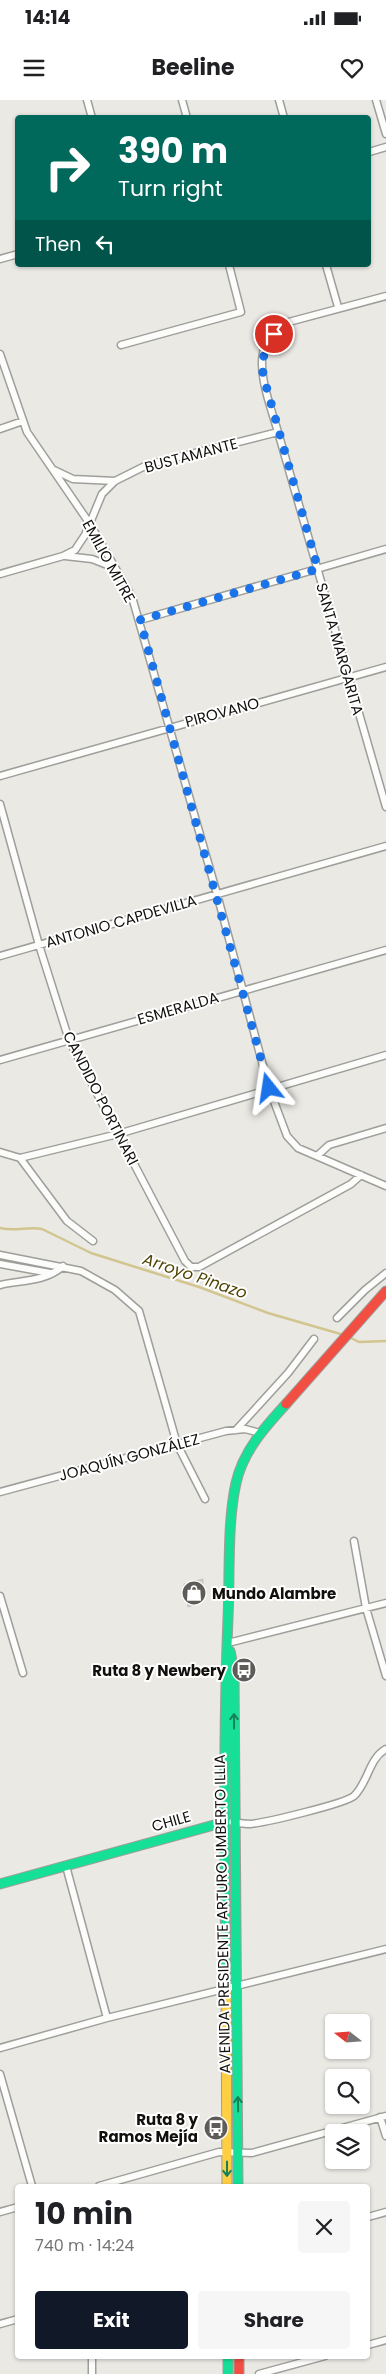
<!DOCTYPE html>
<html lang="en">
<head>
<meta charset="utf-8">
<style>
	body { margin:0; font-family:Poppins,sans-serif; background:#f6f6f6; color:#202124; height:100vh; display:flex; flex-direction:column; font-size:19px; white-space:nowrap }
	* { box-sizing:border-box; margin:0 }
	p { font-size:16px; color:#757577 }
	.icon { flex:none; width:28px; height:28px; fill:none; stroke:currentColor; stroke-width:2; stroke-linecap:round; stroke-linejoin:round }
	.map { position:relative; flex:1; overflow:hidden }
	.details { position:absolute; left:15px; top:2084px; width:355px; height:175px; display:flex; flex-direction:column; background:#fff; border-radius:5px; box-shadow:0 1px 4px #0004 }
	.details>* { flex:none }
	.guide { position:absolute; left:15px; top:15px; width:356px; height:152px; border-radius:5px; box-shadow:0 1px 4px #0004; background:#00695c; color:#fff; overflow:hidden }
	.needle { width:32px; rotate:287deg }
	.fabs { position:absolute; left:325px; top:1914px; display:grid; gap:10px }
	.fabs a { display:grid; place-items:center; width:45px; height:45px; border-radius:5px; background:#fff; box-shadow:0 1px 4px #0004; font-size:25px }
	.pin { position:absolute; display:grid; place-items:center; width:42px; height:42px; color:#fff; margin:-21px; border:2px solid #fff; border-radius:50%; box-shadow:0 1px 5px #0007 }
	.me { position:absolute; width:55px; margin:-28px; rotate:345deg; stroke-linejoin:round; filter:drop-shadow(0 0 4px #0008) }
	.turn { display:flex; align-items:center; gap:18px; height:105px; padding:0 20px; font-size:22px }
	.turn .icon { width:65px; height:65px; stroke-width:2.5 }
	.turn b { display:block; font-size:35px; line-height:42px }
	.then { display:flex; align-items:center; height:48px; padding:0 20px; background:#0003; gap:10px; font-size:19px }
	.round { display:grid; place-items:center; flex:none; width:52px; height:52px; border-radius:5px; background:#f6f6f6 }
	.overview { display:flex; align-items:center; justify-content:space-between; height:85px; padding:0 20px }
	h1 { font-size:30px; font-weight:700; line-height:38px }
	.primary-button { display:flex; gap:10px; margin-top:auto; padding:10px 20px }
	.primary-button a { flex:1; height:58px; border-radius:5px; background:#111827; color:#fff; font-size:20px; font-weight:700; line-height:58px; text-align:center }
	.primary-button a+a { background:#f6f6f6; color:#202124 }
	.status { display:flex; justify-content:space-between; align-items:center; height:35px; padding:0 25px; background:#fff; direction:ltr }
	.status svg { height:14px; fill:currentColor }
	header { display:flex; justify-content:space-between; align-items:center; height:65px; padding:0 20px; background:#fff; font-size:22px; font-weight:700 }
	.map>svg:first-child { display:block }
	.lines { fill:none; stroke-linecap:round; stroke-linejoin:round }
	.stream { stroke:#d2c58f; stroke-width:2.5 }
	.building { fill:#d1d0cc; stroke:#c2c2be }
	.street-casing { stroke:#9e9e9a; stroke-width:9 }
	.fast-casing { stroke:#9e9e9a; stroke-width:11 }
	.slow-casing { stroke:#9e9e9a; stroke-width:11 }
	.jam-casing { stroke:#9e9e9a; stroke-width:11 }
	.street { stroke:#fcfcfb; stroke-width:6 }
	.fast { stroke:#16e098; stroke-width:9 }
	.slow { stroke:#ffcf43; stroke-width:9 }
	.jam { stroke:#f24e42; stroke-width:9 }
	.oneway { stroke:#148259 }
	.route { stroke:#1a73e8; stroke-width:9; stroke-dasharray:0 16.2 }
	.labels { text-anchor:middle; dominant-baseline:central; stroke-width:4; stroke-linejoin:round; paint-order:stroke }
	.street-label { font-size:15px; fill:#11100d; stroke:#fff }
	.poi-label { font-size:15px; font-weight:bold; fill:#11100d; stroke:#fff; text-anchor:end }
	.water-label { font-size:16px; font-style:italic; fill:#504404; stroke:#fff }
</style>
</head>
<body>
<div class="status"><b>14:14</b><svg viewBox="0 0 49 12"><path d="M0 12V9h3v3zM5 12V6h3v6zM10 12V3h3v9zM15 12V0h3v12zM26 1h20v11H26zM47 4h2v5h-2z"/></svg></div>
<header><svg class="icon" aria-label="menu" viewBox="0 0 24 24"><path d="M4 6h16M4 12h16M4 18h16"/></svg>Beeline<svg class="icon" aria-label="heart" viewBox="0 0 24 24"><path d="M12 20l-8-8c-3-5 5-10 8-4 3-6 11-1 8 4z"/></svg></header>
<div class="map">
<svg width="386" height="2274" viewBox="0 0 386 2274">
	<rect width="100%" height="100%" fill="#eae9e4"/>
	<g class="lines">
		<!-- stream -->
		<path class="stream" d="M0,1128C15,1132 28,1126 42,1129L91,1153L199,1187L268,1213L344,1235
			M349,1237L359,1242L386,1241"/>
	</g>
	<!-- building -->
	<path class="building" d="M203,1479L202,1502L188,1507L184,1484Z"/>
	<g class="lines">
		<defs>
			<path id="street" d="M87,0L92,18
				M182,0L187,18
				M279,0L284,18
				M376,0L386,34
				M369,52L386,47
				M0,159L18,154
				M326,165L338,207
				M386,196L285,223C278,230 269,238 265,247C255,268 272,311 278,332L386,707
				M121,245L241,212L229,165
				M0,254L27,332L90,424L132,497L217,794L269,988L287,1036L298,1048L386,1086
				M0,329L23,321
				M54,370L73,379L115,381
				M65,456L92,459L115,468
				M0,474L63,456L75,450L85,435L102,394L115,381L147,365L278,332
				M140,520L386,449
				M0,676L386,567
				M0,704L39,845L69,940L185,1161L191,1167H199L351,1084L361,1075
				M0,856L386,746
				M0,960L386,850
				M0,1052L20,1058L67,1121L93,1141
				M317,1056L329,1045L386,1028
				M20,1058L118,1034L386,955
				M0,1155L81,1171L115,1190L139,1211L177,1344L205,1399
				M0,1164L50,1173
				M0,1185C21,1180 46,1182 63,1166
				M337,1218L365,1190L386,1173
				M236,1330L288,1273L314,1239
				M0,1392L226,1331L245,1329L260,1333
				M354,1441L366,1508L386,1576
				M0,1496L23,1573
				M228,1543L386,1503
				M232,1722C238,1723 244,1724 251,1724C267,1722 344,1704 354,1696C368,1683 369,1658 386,1649
				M66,1766L107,1918
				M0,1948L107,1918L386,1849
				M0,1974L32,2086
				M380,2017L386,2036
				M99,2086L219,2052L252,2053L386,2016
				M0,2112L18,2107
				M368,2117L386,2112
				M0,2224L18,2219
				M368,2245L386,2240
				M92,2256V2274
				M259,2274L325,2256"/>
			<path id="fast" d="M230,1551L234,1570L238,2086
				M0,1784L225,1722
				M226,1888C225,1765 223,1642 228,1518C230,1477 227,1423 236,1383C243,1351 265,1327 286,1304
				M228,2256V2274"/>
			<path id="slow" d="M226,1888L227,2086"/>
			<path id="jam" d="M286,1304L386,1191
				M239,2256V2274"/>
		</defs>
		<!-- street casing -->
		<use href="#street" class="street-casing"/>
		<!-- fast casing -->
		<use href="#fast" class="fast-casing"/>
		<!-- slow casing -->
		<use href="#slow" class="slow-casing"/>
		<!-- jam casing -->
		<use href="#jam" class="jam-casing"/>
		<!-- street -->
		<use href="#street" class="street"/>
		<!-- fast -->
		<use href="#fast" class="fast"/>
		<!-- slow -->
		<use href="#slow" class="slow"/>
		<!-- jam -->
		<use href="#jam" class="jam"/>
	</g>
	<!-- one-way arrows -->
	<defs><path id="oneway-shaft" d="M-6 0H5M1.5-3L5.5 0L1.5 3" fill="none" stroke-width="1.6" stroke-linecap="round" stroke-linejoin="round" transform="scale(1.25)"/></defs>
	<g class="oneway">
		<use href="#oneway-shaft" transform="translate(234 1621) rotate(-90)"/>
		<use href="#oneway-shaft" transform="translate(238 2004) rotate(-91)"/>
		<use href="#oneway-shaft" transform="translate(227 2069) rotate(90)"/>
	</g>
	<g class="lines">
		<!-- route -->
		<path class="route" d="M269,988L140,520L318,469L263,275C262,257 264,248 274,234"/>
	</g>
	<!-- icons -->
	<defs>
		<symbol id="shop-disc" viewBox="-11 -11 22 22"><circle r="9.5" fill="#5d5c58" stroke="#fff"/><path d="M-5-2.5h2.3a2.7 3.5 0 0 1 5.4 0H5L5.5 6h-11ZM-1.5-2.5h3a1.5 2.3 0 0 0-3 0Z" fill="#fff"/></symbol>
		<symbol id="bus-disc" viewBox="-11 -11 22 22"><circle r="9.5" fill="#5d5c58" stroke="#fff"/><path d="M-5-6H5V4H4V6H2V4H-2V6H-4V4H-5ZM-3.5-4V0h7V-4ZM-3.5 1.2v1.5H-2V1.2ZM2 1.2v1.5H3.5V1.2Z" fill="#fff"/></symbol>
	</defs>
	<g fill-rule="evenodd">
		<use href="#shop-disc" x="180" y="1479" width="28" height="28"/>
		<use href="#bus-disc" x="230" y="1556" width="28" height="28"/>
		<use href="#bus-disc" x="202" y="2014" width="28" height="28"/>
	</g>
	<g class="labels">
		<!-- street labels -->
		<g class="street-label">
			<text transform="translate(191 355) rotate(-15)">BUSTAMANTE</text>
			<text transform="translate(109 461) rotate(61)">EMILIO MITRE</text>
			<text transform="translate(340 549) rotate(74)">SANTA MARGARITA</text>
			<text transform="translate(222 612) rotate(-15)">PIROVANO</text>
			<text transform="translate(121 821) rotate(-16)">ANTONIO CAPDEVILLA</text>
			<text transform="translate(178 908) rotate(-16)">ESMERALDA</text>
			<text transform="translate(101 998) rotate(63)">CANDIDO PORTINARI</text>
			<text transform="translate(129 1357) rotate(-15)">JOAQUÍN GONZÁLEZ</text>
			<text transform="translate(171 1721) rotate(-16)">CHILE</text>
			<text transform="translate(222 1814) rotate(-91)">AVENIDA PRESIDENTE ARTURO UMBERTO ILLIA</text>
		</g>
		<!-- poi labels -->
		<g class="poi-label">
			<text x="212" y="1493" text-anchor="start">Mundo Alambre</text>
			<text x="226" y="1570">Ruta 8 y Newbery</text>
			<text x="198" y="2019">Ruta 8 y<tspan x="198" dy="17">Ramos Mejía</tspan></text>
		</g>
		<!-- water labels -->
		<g class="water-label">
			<text transform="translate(195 1176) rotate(19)">Arroyo Pinazo</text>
		</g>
	</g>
</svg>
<div class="fabs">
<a><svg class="needle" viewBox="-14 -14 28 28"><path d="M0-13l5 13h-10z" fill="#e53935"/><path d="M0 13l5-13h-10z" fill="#757577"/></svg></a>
<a><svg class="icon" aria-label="search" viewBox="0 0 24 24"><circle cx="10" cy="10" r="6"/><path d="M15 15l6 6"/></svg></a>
<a><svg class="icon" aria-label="layers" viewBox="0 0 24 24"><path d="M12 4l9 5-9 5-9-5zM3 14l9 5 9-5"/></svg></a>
</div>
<div class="pin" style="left:274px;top:234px;background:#d93025"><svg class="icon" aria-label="arrive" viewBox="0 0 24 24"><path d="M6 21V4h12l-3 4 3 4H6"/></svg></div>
<svg class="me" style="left:269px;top:988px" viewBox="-20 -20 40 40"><path d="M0-17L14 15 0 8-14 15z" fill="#1a73e8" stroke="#fff" stroke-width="4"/></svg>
<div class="guide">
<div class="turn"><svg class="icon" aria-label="right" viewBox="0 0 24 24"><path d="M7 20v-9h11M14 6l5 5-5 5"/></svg><div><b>390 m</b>Turn right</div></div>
<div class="then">Then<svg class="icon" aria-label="left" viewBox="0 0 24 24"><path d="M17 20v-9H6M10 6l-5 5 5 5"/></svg></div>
</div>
<section class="details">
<div class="overview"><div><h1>10 min</h1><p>740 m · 14:24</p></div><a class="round"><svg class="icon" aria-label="close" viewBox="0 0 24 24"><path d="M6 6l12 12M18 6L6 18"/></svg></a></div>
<div class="primary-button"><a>Exit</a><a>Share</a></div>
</section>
</div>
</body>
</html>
